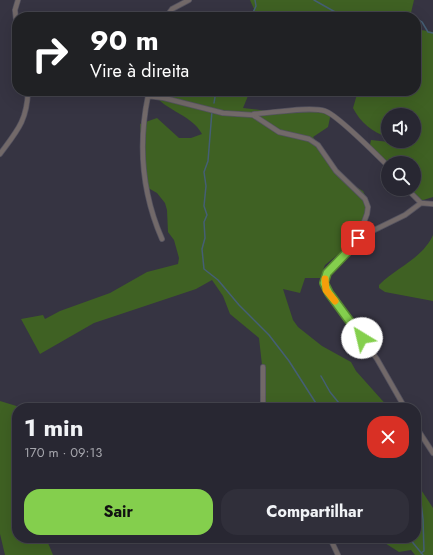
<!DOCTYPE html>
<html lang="pt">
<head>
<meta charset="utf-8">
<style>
	body { margin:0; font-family:Jost,sans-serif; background:#302f3a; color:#f1f3f6; height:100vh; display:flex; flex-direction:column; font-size:15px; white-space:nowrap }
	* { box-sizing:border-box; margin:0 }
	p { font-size:13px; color:#a5a5ac }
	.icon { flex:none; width:22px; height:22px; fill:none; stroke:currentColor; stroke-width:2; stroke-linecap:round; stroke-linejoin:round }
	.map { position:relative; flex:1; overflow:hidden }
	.drawer { position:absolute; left:12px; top:403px; width:409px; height:140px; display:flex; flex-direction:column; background:#282732; border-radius:16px; box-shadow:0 4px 16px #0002,0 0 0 1px #44444d }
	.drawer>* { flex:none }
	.banner { position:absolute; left:12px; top:12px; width:409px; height:84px; border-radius:16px; box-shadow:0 4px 16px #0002,0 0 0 1px #44444d; background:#202124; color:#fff; overflow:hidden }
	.buttons { position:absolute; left:381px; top:108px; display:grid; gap:8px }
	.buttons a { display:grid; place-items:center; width:40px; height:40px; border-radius:50%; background:#282732; box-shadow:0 4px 16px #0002,0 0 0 1px #44444d; font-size:20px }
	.pin { position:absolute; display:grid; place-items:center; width:34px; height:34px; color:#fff; margin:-17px; border-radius:8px; box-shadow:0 2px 6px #0006 }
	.me { position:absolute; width:44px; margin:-22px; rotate:324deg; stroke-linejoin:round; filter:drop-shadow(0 0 3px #0008) }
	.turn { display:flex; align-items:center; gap:14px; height:84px; padding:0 12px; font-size:18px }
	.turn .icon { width:52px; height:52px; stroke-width:2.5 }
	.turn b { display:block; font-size:28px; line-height:34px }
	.round { display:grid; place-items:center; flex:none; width:42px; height:42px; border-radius:16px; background:#302f3a }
	.summary { display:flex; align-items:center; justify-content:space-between; height:68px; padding:0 12px }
	h1 { font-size:24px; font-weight:700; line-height:30px }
	.cta { display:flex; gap:8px; margin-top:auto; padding:8px 12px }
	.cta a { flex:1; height:46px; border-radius:16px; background:#84cf4d; color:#111; font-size:16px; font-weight:700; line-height:46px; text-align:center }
	.cta a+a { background:#302f3a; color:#f1f3f6 }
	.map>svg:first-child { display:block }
	.green { fill:#3f6123 }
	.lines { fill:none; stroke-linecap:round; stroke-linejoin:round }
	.stream { stroke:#455f75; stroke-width:1.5 }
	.minor-casing { stroke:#555360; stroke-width:6 }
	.minor { stroke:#726969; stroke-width:4.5 }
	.route-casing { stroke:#568732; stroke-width:10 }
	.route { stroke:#84cf4d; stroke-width:7 }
	.slow { stroke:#f59e0b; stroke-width:7 }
</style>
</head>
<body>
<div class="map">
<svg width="433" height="555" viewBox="0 0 433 555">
	<rect width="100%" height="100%" fill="#363442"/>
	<!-- green -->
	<path class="green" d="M250,0H414L410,17H252L254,9Z
		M416,29L433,32V197L420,201L412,197L405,189H414V163H388L366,145H370L371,140L398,143L414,141V115H388V137C373,133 360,122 353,108L358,91H416Z
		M153,91H250L243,108L268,111L304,108L331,113L328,127L313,137L335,167L356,187L363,191L370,205L369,210L357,233L341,252L325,265L320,278H305L300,293L283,289L293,320L298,327L322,346L351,362L356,371L389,408H261L262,365L259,338L230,314L223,296L212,280L196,289L94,323L40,354L21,319L43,315L45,319L60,311L110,293L147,272L178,264L179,258L174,240L168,232L167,210L165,203L157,193L143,185L140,124L157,118L179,138H191L202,134C192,114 158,108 153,91Z
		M433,235V301L385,292L379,288V285C397,267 422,259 433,235Z
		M0,401L23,408H17V538H46L53,555H5L0,534Z
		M416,482L433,508V555H415L411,550L399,552L377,538H416Z"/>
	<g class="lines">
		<!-- stream -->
		<path class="stream" d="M314,0L344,17
			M251,17L256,6L255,0
			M416,18L422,22L428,32L433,33
			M214,103L216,91
			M212,111L208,161L204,172L206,186L204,206L207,215L204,222L205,238L202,249L204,269L218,280L239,305L269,335L289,361L319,408
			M321,376L330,392L343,408
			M420,494L423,519L424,551L421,553
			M409,538L423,555"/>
		<defs>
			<path id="minor" d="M166,17L172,9L189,0
				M17,29L15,10L18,0
				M148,91V96L164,98L223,113L253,115L279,132L309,139L318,145L336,171L365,199L368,207L367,214L358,238L352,247L327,273L325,279V286L332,298L377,359L405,408
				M148,96C138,145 142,193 162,239
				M254,114C272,113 310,106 325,111C337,115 378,156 388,166
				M0,154C17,131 27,121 28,91
				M407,189L421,203L433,204
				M358,238L405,215L421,203
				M263,367V408
				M416,427L433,453
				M330,538L338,555"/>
		</defs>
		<!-- minor casing -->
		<use href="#minor" class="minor-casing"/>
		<!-- minor -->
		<use href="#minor" class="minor"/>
	</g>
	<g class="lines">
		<defs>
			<path id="route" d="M358,238L352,247L327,273L324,283L329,293L362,338"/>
		</defs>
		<!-- route casing -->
		<use href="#route" class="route-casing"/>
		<!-- route -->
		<use href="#route" class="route"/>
		<!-- slow -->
		<path class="slow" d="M325,279L326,290L335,301"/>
	</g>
</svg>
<div class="buttons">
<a><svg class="icon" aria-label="sound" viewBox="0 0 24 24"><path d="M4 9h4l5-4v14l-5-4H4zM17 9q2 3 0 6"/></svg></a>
<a><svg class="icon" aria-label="search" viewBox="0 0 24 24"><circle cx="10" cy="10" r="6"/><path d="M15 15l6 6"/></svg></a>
</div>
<div class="pin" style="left:358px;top:238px;background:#d93025"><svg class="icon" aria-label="arrive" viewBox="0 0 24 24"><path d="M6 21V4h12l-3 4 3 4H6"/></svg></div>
<svg class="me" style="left:362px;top:338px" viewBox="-20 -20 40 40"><circle r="19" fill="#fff"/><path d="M0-13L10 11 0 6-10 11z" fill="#84cf4d"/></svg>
<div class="banner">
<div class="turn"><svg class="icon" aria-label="right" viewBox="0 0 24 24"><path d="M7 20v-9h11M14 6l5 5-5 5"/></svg><div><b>90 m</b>Vire à direita</div></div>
</div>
<section class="drawer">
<div class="summary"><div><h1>1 min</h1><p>170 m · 09:13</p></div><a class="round" style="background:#d93025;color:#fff"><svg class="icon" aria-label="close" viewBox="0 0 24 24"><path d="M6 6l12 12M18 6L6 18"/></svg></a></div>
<div class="cta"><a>Sair</a><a>Compartilhar</a></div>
</section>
</div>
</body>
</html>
